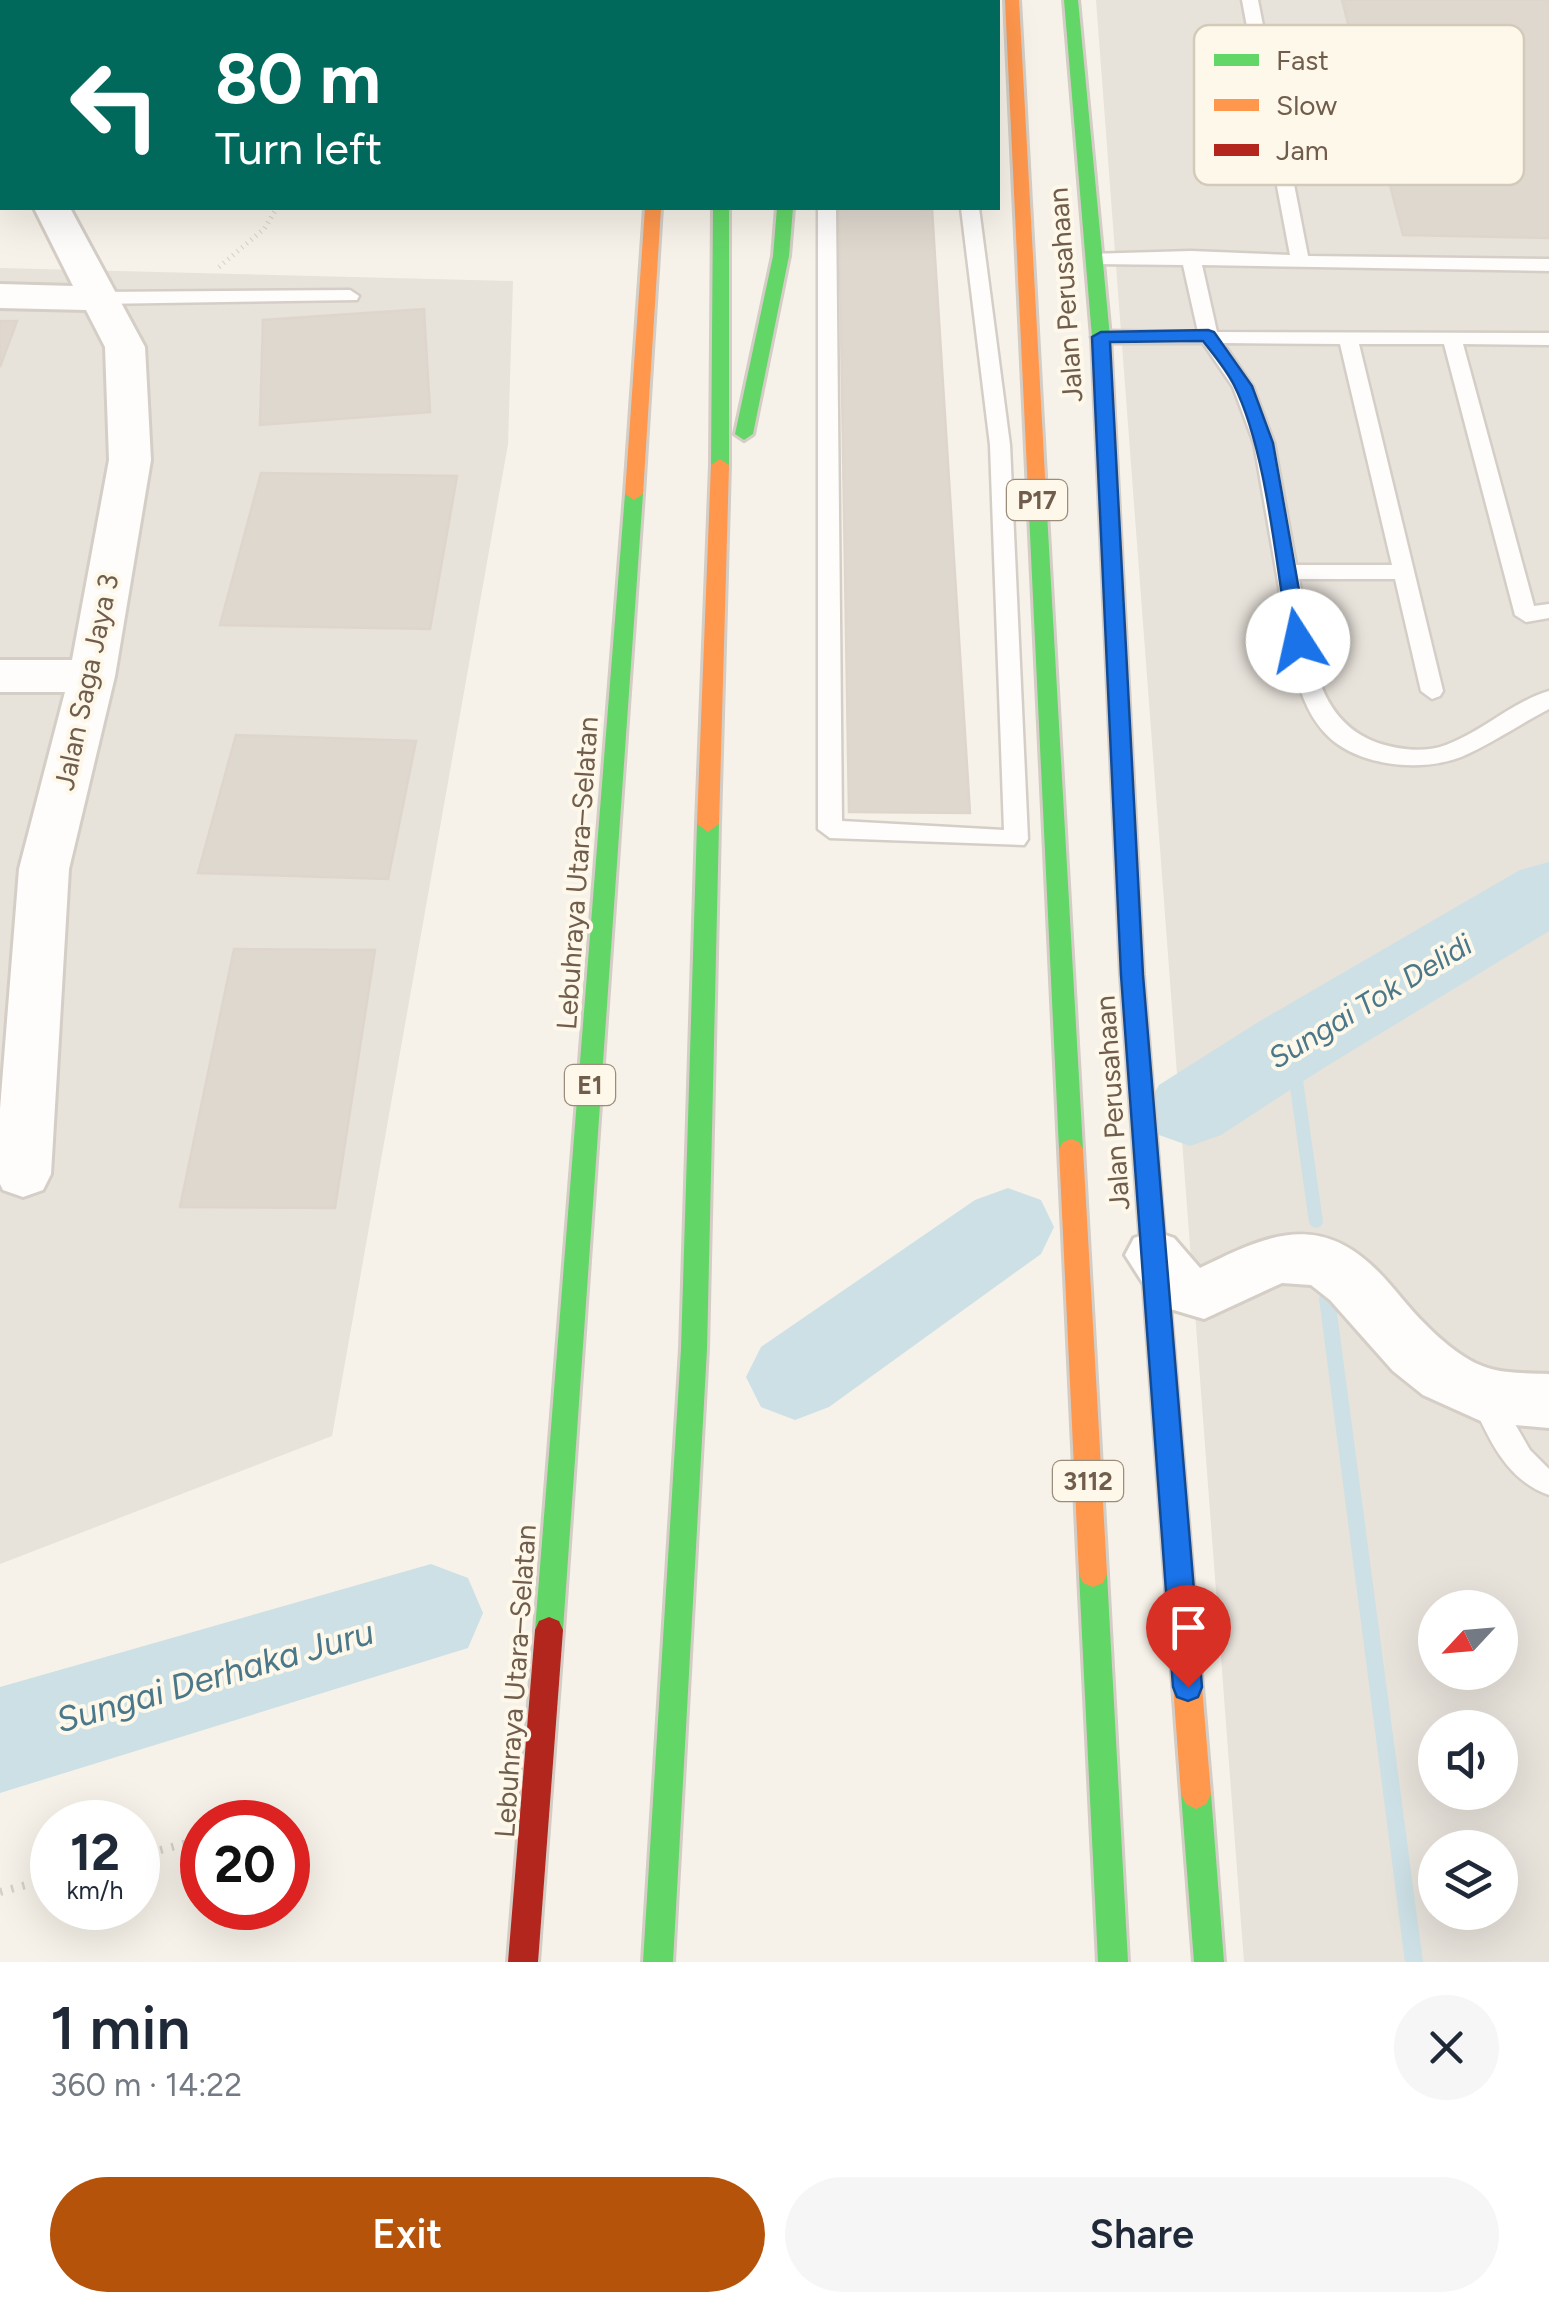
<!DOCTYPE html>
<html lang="en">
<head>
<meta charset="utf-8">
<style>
	body { margin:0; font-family:Figtree,sans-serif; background:#f6f6f7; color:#1f2937; height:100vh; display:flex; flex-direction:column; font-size:38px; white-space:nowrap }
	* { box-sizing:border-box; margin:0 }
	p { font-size:32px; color:#747a83 }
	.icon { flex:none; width:55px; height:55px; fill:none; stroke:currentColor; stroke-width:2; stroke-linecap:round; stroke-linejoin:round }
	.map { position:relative; height:1962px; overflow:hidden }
	.drawer { display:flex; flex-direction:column; background:#fff; flex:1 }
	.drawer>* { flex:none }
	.guide { position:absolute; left:0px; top:0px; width:1000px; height:210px; box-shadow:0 10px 40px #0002; background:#00695c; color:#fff; overflow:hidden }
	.needle { width:65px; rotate:244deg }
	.buttons { position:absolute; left:1418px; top:1590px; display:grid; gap:20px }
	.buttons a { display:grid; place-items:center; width:100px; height:100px; border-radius:50%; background:#fff; box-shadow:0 10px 40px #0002; font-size:50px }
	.speed { position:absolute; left:30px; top:1800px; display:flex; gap:20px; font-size:50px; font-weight:700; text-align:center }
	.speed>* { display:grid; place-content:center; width:130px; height:130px; border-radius:50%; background:#fff; box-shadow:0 10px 40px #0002; line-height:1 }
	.speed small { font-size:25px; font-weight:400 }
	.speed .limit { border:15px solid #d22; background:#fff; color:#111 }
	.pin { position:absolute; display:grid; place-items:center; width:85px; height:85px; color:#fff; margin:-102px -42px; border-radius:50% 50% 50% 0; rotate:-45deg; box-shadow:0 0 10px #0007 }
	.pin .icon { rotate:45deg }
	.me { position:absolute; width:110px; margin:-55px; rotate:350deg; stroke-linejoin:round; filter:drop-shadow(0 0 8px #0008) }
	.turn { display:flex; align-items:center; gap:35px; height:210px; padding:0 50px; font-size:45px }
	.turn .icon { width:130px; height:130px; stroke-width:2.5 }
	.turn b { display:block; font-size:70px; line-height:85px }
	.round { display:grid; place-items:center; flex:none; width:105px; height:105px; border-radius:52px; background:#f6f6f7 }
	.summary { display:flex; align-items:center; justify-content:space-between; height:170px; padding:0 50px }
	h1 { font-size:60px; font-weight:600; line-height:75px }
	.button { display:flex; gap:20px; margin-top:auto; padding:20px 50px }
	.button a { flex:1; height:115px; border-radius:60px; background:#b45309; color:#fff; font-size:40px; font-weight:600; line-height:115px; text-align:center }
	.button a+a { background:#f6f6f7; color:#1f2937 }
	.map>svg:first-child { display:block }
	.industrial { fill:#e7e2da; fill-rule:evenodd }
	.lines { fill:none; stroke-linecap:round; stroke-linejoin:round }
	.stream { fill:#cce0e5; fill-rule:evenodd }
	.river { fill:#cce0e5; fill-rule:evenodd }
	.building { fill:#dfd8cf; stroke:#ded6cc; stroke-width:2.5 }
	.lane-casing { stroke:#d4cec6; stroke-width:5 }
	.street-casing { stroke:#d4cec6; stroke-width:6 }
	.fast-casing { stroke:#d4cdc5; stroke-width:6 }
	.slow-casing { stroke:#d4cdc5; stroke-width:6 }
	.jam-casing { stroke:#d4cdc5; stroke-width:6 }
	.path-far1 { stroke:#d6d0ca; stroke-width:5; stroke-dasharray:1 5; stroke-linecap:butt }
	.path { stroke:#d6d0ca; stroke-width:8; stroke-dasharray:2.5 9; stroke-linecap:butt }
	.lane { fill:#fefdfc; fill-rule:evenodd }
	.street { fill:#fefdfc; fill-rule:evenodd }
	.fast { fill:#63d668; fill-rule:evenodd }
	.slow { fill:#ff974d; fill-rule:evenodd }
	.jam { fill:#b3261e; fill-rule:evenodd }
	.route { fill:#1a73e8; stroke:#114b97; stroke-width:2.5 }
	.labels { text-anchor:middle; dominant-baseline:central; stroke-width:8; stroke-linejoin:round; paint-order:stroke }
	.shield { fill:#fef8ea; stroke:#9b8c7b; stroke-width:2.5 }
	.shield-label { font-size:25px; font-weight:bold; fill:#715d4b }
	.street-label { font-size:28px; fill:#715d4b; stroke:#fef8ea }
	.water-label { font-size:30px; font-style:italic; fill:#4a788a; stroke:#fef8ea }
	.near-water-label { font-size:35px; font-style:italic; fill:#4a788a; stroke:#fef8ea }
	.key { fill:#fef8ea; stroke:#d4caba; stroke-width:2.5 }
	.key-label { font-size:28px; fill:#715d4b }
</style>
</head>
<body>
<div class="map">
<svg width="1549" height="1962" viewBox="0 0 1549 1962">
	<rect width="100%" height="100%" fill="#f6f2e9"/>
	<!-- industrial -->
	<path class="industrial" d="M1096,0H1549V1962H1244ZM1435,1608H1500V1672H1435ZM1435,1728H1500V1792H1435ZM1435,1848H1500V1912H1435Z
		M0,268L513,281L508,444L332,1436L0,1564Z"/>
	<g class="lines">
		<!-- stream -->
		<path class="stream" d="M1291,1039L1296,1041L1298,1045L1323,1222L1321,1226L1316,1228L1311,1226L1309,1222L1284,1045L1286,1041Z
			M1327,1291L1332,1293L1335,1298L1423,1962H1405L1319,1298L1322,1293Z"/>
		<!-- river -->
		<path class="river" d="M1549,862V931L1322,1069L1221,1135L1190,1146L1159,1135L1145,1110L1159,1085L1260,1021L1520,870Z
			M1008,1188L1041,1200L1054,1227L1041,1254L829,1407L795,1420L761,1407L746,1377L761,1347L975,1200Z
			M431,1564L468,1578L483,1613L468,1648L0,1793V1687Z"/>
	</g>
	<!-- building -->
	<path class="building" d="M1342,0H1549V238L1403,235Z
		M839,208L932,209L970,813L849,812Z
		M424,309L430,412L260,425L263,320Z
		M0,321H17L0,367Z
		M261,473L457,476L430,629L220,625Z
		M236,735L416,741L388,879L198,873Z
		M234,949L375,950L335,1208L180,1207Z"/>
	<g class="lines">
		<defs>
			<path id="lane" d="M928,0H944V2H928Z
				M1242,0H1258L1308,256L1549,259V271L1202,265L1217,332L1549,333V345L1463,344L1534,606L1549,604V618L1526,622L1515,615L1444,344H1359L1443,691L1440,696L1432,699L1421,691L1395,579H1299C1310,639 1310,719 1378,743C1400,750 1424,753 1446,745C1482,732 1512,702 1549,691V709C1520,724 1491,744 1461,757C1420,773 1354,766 1324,732C1306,712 1299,687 1292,662L1254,443L1233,387L1203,343H1101L1091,337L1101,331L1198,332L1183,265L1094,264L1088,262V254L1191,251L1290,255ZM1223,343L1340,344L1392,565H1296L1274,443L1253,387Z
				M818,208H836L842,821L1004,830L990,445L961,208H979L1010,445L1028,839L1024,845L830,838L818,829Z
				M350,290L359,296L357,300L98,304L89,298L98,292Z
				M1483,1382L1493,1386L1530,1450L1549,1469V1495C1505,1480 1487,1435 1469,1395L1473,1386Z"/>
			<path id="street" d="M23,0H57V2H24Z
				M34,208H70L145,347L151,460L115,676L69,869L51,1174L43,1190L23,1197L3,1190L0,1184V1109L19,869L65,692H0V660H72L109,460L105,347L86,310L0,308V284L73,286Z
				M1154,1231L1174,1238L1200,1268C1259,1239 1312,1212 1369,1263C1390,1281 1406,1306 1426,1325C1443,1342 1465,1361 1488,1368C1506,1374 1530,1373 1549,1374V1428L1483,1422L1423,1395L1393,1371L1330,1300L1311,1285L1282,1283L1204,1319L1157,1305L1125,1255L1134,1238Z"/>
			<path id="fast" d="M652,0H666V2H652Z
				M714,0H728V2H714Z
				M1064,0H1078L1110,337L1143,975L1165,1247L1162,1254L1153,1257L1144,1254L1141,1247L1121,975L1092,337Z
				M713,208H729V465L720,471L711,465Z
				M777,208H793L789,256L753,434L744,440L735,434L773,256Z
				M634,488L643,494L563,1630L559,1639L549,1643L539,1639L535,1630L625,494Z
				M1038,507L1047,513L1083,1149L1079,1156L1071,1159L1063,1156L1059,1149L1029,513Z
				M708,816L719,824L707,1349L673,1962H643L681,1349L697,824Z
				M1093,1561L1103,1565L1107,1574L1128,1962H1098L1079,1574L1083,1565Z
				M1196,1779L1206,1784L1211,1794L1224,1962H1194L1181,1794L1186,1784Z"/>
			<path id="slow" d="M776,0H790V2H776Z
				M1005,0H1019L1047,513L1038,519L1029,513Z
				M645,208H661L643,494L634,500L625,494Z
				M720,459L729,465L719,824L708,832L697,824L711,465Z
				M1071,1139L1079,1142L1083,1149L1107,1574L1103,1583L1093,1587L1083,1583L1079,1574L1059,1149L1063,1142Z
				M1153,1237L1162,1240L1165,1247L1211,1794L1206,1804L1196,1809L1186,1804L1181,1794L1141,1247L1144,1240Z"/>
			<path id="jam" d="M549,1617L559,1621L563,1630L538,1962H508L535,1630L539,1621Z"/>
		</defs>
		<!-- lane casing -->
		<use href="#lane" class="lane-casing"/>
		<!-- street casing -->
		<use href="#street" class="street-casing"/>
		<!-- fast casing -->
		<use href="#fast" class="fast-casing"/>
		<!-- slow casing -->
		<use href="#slow" class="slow-casing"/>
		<!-- jam casing -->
		<use href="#jam" class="jam-casing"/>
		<!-- path-far1 -->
		<path class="path-far1" d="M219,267L264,229L277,208"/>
		<!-- path -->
		<path class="path" d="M138,1856L202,1839
			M0,1892L52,1878"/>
		<!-- lane -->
		<use href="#lane" class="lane"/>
		<!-- street -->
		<use href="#street" class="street"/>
		<!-- fast -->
		<use href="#fast" class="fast"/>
		<!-- slow -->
		<use href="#slow" class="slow"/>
		<!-- jam -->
		<use href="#jam" class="jam"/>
	</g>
	<!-- route -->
	<path class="route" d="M1208,330L1214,332L1252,386L1273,443L1308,641L1298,647L1289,641C1276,566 1267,451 1234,385C1226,369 1214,355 1203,341L1110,342L1143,975L1202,1687L1198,1697L1188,1701L1177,1697L1173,1687L1121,975L1092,337L1101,332Z"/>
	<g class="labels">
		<!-- shield labels -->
		<g class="shield">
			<rect x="1007" y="480" width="60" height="40" rx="8"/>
			<rect x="565" y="1065" width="50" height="40" rx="8"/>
			<rect x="1053" y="1461" width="70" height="40" rx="8"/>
		</g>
		<g class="shield-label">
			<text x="1037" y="500">P17</text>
			<text x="590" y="1085">E1</text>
			<text x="1088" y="1481">3112</text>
		</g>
		<!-- street labels -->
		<g class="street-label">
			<text transform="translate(1065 295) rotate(-94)">Jalan Perusahaan</text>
			<text transform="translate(86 682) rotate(-78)">Jalan Saga Jaya 3</text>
			<text transform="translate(577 873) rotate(-86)">Lebuhraya Utara–Selatan</text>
			<text transform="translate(1112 1103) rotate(-94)">Jalan Perusahaan</text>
			<text transform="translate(515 1681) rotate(-86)">Lebuhraya Utara–Selatan</text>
		</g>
		<!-- water labels -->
		<g class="water-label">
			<text transform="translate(1370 1001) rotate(-31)">Sungai Tok Delidi</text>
		</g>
		<!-- near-water labels -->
		<g class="near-water-label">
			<text transform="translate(215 1676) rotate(-16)">Sungai Derhaka Juru</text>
		</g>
	</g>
	<!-- legend -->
	<rect x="1194" y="25" width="330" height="160" rx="15" class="key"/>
	<rect x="1214" y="54" width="45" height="12" fill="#63d668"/>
	<rect x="1214" y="99" width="45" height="12" fill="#ff974d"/>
	<rect x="1214" y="144" width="45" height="12" fill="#b3261e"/>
	<g class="key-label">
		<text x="1276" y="70">Fast</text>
		<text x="1276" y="115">Slow</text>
		<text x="1276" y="160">Jam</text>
	</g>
</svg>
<div class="buttons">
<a><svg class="needle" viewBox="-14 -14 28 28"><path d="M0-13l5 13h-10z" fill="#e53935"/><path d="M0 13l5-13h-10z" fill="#747a83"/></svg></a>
<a><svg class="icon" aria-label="sound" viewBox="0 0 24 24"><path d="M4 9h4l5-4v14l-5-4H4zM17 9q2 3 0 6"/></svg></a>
<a><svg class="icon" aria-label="layers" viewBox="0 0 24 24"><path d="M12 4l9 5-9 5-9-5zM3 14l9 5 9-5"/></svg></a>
</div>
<div class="speed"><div>12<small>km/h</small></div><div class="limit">20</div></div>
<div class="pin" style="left:1188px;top:1687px;background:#d93025"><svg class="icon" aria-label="arrive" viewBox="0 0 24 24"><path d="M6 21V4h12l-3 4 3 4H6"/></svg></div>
<svg class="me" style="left:1298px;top:641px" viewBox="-20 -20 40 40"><circle r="19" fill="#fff"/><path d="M0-13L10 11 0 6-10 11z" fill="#1a73e8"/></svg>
<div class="guide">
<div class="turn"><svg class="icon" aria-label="left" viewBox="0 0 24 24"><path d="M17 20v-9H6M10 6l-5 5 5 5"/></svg><div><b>80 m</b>Turn left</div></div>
</div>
</div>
<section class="drawer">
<div class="summary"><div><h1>1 min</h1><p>360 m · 14:22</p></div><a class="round"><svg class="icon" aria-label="close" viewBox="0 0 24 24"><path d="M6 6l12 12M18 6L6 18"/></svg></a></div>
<div class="button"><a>Exit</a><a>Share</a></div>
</section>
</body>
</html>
